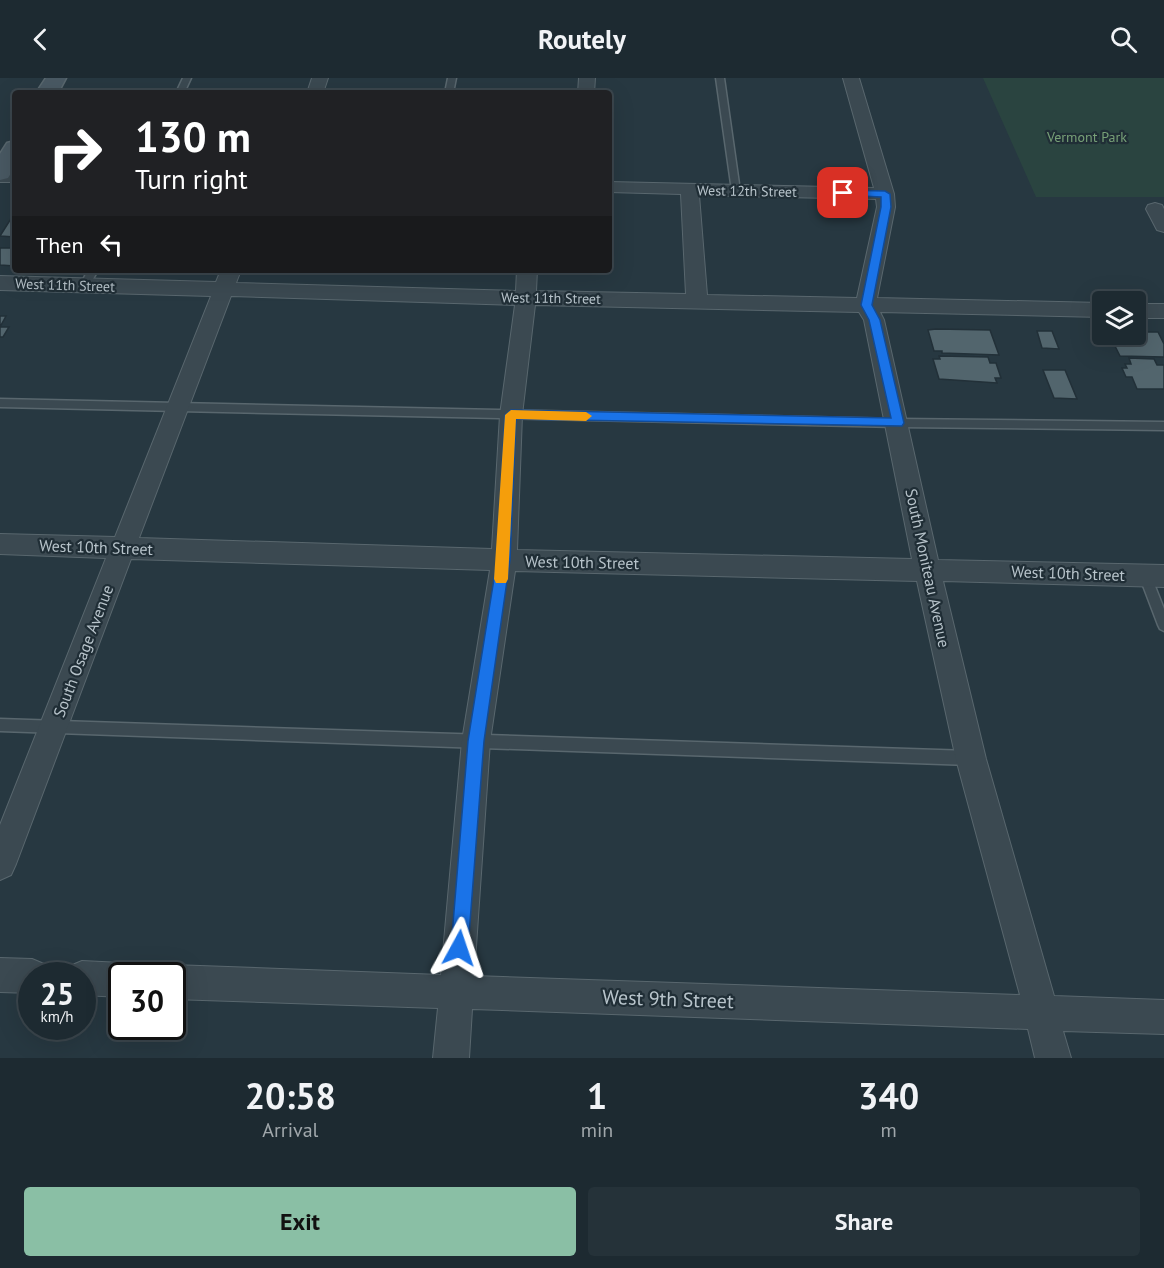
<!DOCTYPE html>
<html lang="en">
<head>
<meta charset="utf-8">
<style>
	body { margin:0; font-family:"PT Sans",sans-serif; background:#253239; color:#f1f3f6; height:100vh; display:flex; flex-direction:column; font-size:22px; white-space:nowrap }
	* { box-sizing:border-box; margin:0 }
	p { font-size:20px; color:#a0a7ab }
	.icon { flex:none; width:33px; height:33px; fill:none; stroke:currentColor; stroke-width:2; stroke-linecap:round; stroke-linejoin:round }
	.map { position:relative; height:980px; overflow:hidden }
	.details { display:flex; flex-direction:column; background:#1d2a31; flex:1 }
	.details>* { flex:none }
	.guide { position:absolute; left:12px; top:12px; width:600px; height:183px; border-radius:6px; box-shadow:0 6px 24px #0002,0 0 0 2px #3b464d; background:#202124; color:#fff; overflow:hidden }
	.buttons { position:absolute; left:1092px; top:213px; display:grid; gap:12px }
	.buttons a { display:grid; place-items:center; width:54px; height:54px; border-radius:6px; background:#1d2a31; box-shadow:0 6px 24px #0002,0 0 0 2px #3b464d; font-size:30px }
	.speed { position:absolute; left:18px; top:884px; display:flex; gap:12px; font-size:30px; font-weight:700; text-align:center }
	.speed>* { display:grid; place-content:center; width:78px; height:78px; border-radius:50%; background:#1d2a31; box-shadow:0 6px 24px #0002,0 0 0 2px #3b464d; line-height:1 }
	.speed small { font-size:15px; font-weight:400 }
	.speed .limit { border:3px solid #111; border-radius:9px; background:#fff; color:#111 }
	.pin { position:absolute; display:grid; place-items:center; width:51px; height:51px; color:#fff; margin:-26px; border-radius:12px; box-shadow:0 3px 9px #0006 }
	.me { position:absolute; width:66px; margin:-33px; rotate:5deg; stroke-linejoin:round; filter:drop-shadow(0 0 4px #0008) }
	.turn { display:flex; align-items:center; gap:21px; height:126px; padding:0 24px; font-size:27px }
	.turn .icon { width:78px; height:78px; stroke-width:2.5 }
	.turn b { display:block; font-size:42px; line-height:51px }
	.then { display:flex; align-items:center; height:57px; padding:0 24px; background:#0003; gap:12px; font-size:22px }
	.eta { display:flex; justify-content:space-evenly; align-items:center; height:102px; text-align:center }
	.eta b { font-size:36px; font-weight:800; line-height:42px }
	.cta { display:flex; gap:12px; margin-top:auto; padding:12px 24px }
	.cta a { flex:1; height:69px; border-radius:6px; background:#8abfa5; color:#111; font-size:24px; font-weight:800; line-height:69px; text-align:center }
	.cta a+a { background:#253239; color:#f1f3f6 }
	header { display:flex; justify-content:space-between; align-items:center; height:78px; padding:0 24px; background:#1d2a31; font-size:27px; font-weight:800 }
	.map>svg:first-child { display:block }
	.green { fill:#2a4440 }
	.building { fill:#52656d; stroke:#223038; stroke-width:1.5 }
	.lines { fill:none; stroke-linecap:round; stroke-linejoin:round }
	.service-casing { stroke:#59676e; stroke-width:3 }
	.minor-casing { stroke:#59676e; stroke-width:2 }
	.secondary-casing { stroke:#59676e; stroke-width:3 }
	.service { fill:#3b4951; fill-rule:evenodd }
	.minor { fill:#3b4951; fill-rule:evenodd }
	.secondary { fill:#495963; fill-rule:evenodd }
	.route { fill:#1a73e8; stroke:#114b97; stroke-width:1.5 }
	.slow { fill:#f59e0b }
	.labels { text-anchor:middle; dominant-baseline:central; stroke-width:4.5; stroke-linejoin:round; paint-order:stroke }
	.far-park-label { font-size:14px; fill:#77a077; stroke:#202e36 }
	.far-street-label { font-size:14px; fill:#b8c4cb; stroke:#202e36 }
	.street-label { font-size:16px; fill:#b8c4cb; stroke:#202e36 }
	.near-street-label { font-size:20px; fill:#b8c4cb; stroke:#202e36 }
</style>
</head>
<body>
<header><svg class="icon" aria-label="back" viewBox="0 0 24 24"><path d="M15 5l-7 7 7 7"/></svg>Routely<svg class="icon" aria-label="search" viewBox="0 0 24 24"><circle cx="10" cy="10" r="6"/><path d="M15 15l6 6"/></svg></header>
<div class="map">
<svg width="1164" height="980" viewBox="0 0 1164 980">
	<rect width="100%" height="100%" fill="#273841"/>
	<!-- green -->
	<path class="green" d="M983,0H1164V119H1036Z"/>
	<!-- building -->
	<path class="building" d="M12,139H15V159L0,158Z
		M0,170H15V188L0,187Z
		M0,238H6L0,249H9L3,259H0Z
		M936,251L990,252L999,277L942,275V273H934L928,252Z
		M1037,253H1052L1059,271L1042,270Z
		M1136,254H1158L1164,266V279L1120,278L1109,256H1136Z
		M939,278L988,279L990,285H996L1001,300H995L997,305L939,301L933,281H940Z
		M1129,280L1154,281L1157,287H1164V311H1137L1132,299H1126L1122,290H1127L1125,286H1131Z
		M1043,292H1065L1077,321L1054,320Z"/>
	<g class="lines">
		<defs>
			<path id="service" d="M183,0H191L184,15H176Z
				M448,0H456L453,15H445Z
				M716,0H724L740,113L736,116L732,113Z
				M88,192H98L88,210L85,211L80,208Z
				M0,321L898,341L1164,344V352L898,349L0,329Z
				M1145,492L1149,493L1164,531V553L1160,551L1158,547L1139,497L1141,493Z
				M0,641L970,673L975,675L977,680L975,685L970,687L0,653Z"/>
			<path id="minor" d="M312,0H328L323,15H307Z
				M579,0H595L594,15H578Z
				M843,0H859L894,116L895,129L877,220L1102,225V239L880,234L884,242L938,482L1164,487V509L943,503L986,681L1054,918L1164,922V956L1063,953L1071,980H1035L1028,951L472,931L469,980H433L438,930L172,921V897H158L160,892L172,887L441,897L462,663L490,492L131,481L16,786L11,797L0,802V747L106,480L0,476V456L115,459L211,218L0,212V198L216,204L221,192H241L236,205L516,213L517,192H537L536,213L686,216L681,116L609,114V104L874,110ZM699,117L876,121L877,129L857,220L707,217ZM231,218L515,227L500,337L492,471L139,460ZM535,227L859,234L864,242L912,481L517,472L522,337ZM515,493L917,503L956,681L1020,917L474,898L490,663Z
				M0,94H15V104H0Z
				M1155,125L1162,127L1164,131V154L1157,152L1146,131L1148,127Z
				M1136,226H1164V240H1136Z
				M0,880L32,881L44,886L48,897H32V915L0,914Z
				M82,883L122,885L134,890L137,897H122V919L82,917V897H67L70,888Z"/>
			<path id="secondary" d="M46,0H66L58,15H36Z
				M15,63V89L8,100L0,102V76L7,65Z"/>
		</defs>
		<!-- service casing -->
		<use href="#service" class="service-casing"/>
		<!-- minor casing -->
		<use href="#minor" class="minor-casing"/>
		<!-- secondary casing -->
		<use href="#secondary" class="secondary-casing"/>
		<!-- service -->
		<use href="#service" class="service"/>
		<!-- minor -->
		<use href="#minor" class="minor"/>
		<!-- secondary -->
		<use href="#secondary" class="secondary"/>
	</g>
	<!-- route -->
	<path class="route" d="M843,112L885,113L890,116L891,129L872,227L880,242L904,345L902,348L516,341L510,482L484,663L468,870L466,876L459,879L453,876L451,870L468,663L497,482L505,337L511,332L891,340L869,242L861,227L881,129V119L839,117L838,115Z"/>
	<!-- slow -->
	<path class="slow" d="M511,332L586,334L592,338L586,343L516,341L508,501L506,505H496L494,501L505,337Z"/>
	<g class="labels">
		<!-- far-park labels -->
		<g class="far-park-label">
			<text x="1087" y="59">Vermont Park</text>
		</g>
		<!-- far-street labels -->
		<g class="far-street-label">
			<text transform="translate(747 113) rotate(1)">West 12th Street</text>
			<text transform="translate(65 207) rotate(2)">West 11th Street</text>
			<text transform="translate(551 220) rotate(1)">West 11th Street</text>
		</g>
		<!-- street labels -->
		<g class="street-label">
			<text transform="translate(96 469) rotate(2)">West 10th Street</text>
			<text transform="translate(582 484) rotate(1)">West 10th Street</text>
			<text transform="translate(928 490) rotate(78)">South Moniteau Avenue</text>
			<text transform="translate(1068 495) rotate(2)">West 10th Street</text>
			<text transform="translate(83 573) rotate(-69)">South Osage Avenue</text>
		</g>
		<!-- near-street labels -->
		<g class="near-street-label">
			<text transform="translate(668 921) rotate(2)">West 9th Street</text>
		</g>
	</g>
</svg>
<div class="buttons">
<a><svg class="icon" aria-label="layers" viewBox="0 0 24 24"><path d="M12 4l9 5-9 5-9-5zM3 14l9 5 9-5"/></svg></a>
</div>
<div class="speed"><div>25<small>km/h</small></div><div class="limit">30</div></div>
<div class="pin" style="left:843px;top:115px;background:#d93025"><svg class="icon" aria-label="arrive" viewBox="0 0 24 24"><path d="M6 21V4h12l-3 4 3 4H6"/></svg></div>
<svg class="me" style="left:459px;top:870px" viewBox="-20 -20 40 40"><path d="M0-17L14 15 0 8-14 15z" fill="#1a73e8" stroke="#fff" stroke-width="4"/></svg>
<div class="guide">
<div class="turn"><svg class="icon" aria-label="right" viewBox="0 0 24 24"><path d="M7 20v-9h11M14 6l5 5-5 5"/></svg><div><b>130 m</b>Turn right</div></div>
<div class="then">Then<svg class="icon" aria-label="left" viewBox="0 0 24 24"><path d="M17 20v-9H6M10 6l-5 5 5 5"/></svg></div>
</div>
</div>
<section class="details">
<div class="eta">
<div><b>20:58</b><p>Arrival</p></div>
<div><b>1</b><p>min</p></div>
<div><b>340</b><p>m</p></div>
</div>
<div class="cta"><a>Exit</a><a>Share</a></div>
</section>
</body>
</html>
